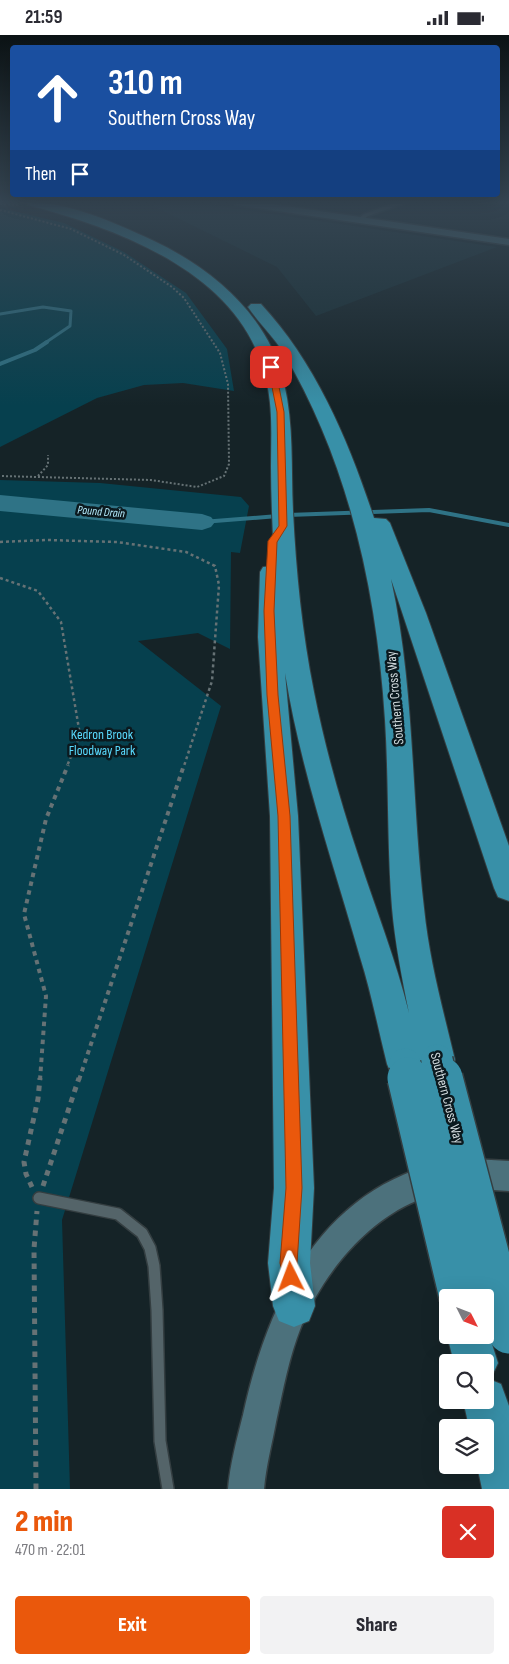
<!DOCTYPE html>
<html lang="en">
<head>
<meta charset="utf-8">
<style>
	body { margin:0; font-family:"Sofia Sans Condensed",sans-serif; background:#f2f2f3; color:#2b2b33; height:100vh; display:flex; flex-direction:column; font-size:19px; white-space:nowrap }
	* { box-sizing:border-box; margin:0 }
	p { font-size:16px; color:#7c7c81 }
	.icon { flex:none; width:28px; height:28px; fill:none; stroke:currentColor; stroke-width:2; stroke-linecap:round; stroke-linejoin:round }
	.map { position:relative; height:1454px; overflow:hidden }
	.drawer { display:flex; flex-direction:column; background:#fff; flex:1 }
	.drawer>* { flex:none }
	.banner { position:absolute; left:10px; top:10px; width:490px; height:152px; border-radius:5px; box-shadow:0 5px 20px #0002; background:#1a4fa0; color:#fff; overflow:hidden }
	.needle { width:32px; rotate:132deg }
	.tools { position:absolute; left:439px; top:1254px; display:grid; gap:10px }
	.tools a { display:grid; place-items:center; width:55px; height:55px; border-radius:5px; background:#fff; box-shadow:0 5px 20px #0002; font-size:25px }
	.pin { position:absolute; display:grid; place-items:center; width:42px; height:42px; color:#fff; margin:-21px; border-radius:10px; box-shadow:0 2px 8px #0006 }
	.me { position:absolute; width:55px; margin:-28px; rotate:357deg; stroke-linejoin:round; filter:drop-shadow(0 0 4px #0008) }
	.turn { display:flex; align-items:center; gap:18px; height:105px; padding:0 15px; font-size:22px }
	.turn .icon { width:65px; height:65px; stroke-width:2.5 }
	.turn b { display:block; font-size:35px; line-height:42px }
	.then { display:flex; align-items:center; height:48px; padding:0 15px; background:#0003; gap:10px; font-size:19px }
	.round { display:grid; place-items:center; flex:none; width:52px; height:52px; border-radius:5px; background:#f2f2f3 }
	.summary { display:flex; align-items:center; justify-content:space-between; height:85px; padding:0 15px }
	h1 { font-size:30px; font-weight:800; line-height:38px; color:#ea580c }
	.button { display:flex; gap:10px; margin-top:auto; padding:10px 15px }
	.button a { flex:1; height:58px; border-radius:5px; background:#ea580c; color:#fff; font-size:20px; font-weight:800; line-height:58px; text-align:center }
	.button a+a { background:#f2f2f3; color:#2b2b33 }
	.status { display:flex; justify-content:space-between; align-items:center; height:35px; padding:0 25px; background:#fff; direction:ltr }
	.status svg { height:14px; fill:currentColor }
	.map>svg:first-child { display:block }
	.built { fill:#182f35 }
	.green { fill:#06404e }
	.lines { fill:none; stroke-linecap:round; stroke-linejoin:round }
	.stream-far1 { stroke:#2f7386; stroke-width:3 }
	.stream { stroke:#2f7386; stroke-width:4 }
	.river { fill:#2f7386; fill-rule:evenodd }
	.service-casing { stroke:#343e41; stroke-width:14 }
	.minor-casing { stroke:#343e41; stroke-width:3 }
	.secondary-casing { stroke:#343e41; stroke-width:3 }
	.motorway-casing { stroke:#343e41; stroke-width:2 }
	.path-far3 { stroke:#667275; stroke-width:2; stroke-dasharray:2 2; stroke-linecap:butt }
	.path-far2 { stroke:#667275; stroke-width:2.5; stroke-dasharray:3 3; stroke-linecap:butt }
	.path-far1 { stroke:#667275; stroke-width:4; stroke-dasharray:4.5 4.5; stroke-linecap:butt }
	.path { stroke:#667275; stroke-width:5; stroke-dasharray:5.5 5.5; stroke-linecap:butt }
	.service { stroke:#546469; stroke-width:11 }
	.minor { fill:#546469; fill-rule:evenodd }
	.secondary { fill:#4c717c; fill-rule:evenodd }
	.motorway { fill:#3890a8; fill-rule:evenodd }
	.motorway-bridge-far1-casing { stroke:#343e41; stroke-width:34; stroke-linecap:butt }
	.motorway-bridge-casing { stroke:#343e41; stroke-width:44; stroke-linecap:butt }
	.motorway-bridge-far1 { stroke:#3890a8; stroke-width:31 }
	.motorway-bridge { stroke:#3890a8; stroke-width:41 }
	.route { fill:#ea580c; stroke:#983908 }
	.labels { text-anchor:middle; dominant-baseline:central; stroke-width:5; stroke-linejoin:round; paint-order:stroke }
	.far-water-label { font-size:12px; font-style:italic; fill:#b5ecfe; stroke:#0b191e }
	.street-label { font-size:14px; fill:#d2dbde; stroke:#0b191e }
	.park-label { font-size:14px; fill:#59dafe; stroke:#0b191e }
</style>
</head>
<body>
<div class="status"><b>21:59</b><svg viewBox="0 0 49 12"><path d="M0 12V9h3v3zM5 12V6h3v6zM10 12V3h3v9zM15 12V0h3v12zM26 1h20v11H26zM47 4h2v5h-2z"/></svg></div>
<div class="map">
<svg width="509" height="1454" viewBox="0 0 509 1454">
	<rect width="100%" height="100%" fill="#152327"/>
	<!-- built -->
	<path class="built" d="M160,167H190L497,212L316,281L277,232L153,171Z"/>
	<!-- green -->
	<path class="green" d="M0,173L64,188L124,217L186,258L227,314L234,356L183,348L144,350L97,363L0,412Z
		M0,445L100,448L241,462L249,471L240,518L231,517L230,614L198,598L138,606L221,671L62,1185L70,1454H0Z"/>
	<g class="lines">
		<!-- stream-far1 -->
		<path class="stream-far1" d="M0,279L43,272L71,276L70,291L45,308"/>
		<!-- stream -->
		<path class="stream" d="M0,329L35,315L47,307
			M288,480L429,475L509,490
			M202,487L278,481"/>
		<!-- river -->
		<path class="river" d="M0,460L202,479L211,482L215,487L211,492L202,495L0,476Z"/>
		<defs>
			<path id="service" d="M39,1163L118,1179L142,1198L150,1213L154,1231L157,1275L160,1406L168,1454"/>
			<path id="minor" d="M398,167H408L368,181L362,186L357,185L364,179Z"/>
			<path id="secondary" d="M232,167H258L509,204V210L237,170Z
				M473,1124L509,1126V1156C477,1154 446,1153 416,1166C364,1188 322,1241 301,1292C289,1322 283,1355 276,1387C272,1409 266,1431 264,1454H228C230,1429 237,1404 243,1380C267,1269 319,1157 439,1128C450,1126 462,1125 473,1124Z"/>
			<path id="motorway" d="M26,167C69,167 113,187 152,205C212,233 269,281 284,348C294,390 291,434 293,476C296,537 302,597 314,657C325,713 341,769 359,823C376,875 396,925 409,978C402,943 395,908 392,873C387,811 389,748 385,685C377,557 349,428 283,317C273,301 259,288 248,272L251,269H261C316,328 349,407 374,483L386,484L390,488L426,578L509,811V866L498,862L494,853L391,544C415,654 411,762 424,873C429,924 443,975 455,1025L450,1037L437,1042L424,1037L422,1031L418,1041L405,1046L392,1041L387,1029C378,993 371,957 360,922C333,827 301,736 285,638L298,781L314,1153L310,1228L315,1271L309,1286L294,1292L279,1286L273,1271L268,1228L274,1153L270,781L258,602L260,537L263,532L274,531C273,498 271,465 271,432C271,404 273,376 267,349C246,240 122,195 28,170Z
				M485,1287L498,1328L491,1343L489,1344L501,1349L509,1371V1454H482L477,1430H485V1392H469L463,1365H485V1328H454L447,1300H485Z"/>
		</defs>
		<!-- service casing -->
		<use href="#service" class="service-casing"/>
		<!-- minor casing -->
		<use href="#minor" class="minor-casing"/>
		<!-- secondary casing -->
		<use href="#secondary" class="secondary-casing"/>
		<!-- motorway casing -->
		<use href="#motorway" class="motorway-casing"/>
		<!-- path-far3 -->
		<path class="path-far3" d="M0,169L19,170
			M215,169L218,167
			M0,175L71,194L124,220L172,252L184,263L220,318L228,349L229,429L224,441L197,452L151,445L0,441
			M38,441L48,430V420"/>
		<!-- path-far2 -->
		<path class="path-far2" d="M0,507L47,505L117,507L186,517L215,531L219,550L212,646L184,731
			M0,543L38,556L61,587L80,700L67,731"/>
		<!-- path-far1 -->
		<path class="path-far1" d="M40,1045L46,961L24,879L46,784L68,730
			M79,1045L184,730"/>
		<!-- path -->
		<path class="path" d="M43,1151L79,1043
			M32,1152L26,1139L24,1127L38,1064L40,1043
			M36,1454L34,1214L37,1176"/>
		<!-- service -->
		<use href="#service" class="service"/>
		<!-- minor -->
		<use href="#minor" class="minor"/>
		<!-- secondary -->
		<use href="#secondary" class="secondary"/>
		<!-- motorway -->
		<use href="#motorway" class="motorway"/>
		<defs>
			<path id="motorway-bridge-far1" d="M437,1025L442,1045
				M405,1029L409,1045"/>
			<path id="motorway-bridge" d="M408,1043L460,1262
				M442,1043L509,1298"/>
		</defs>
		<!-- motorway-bridge-far1 casing -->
		<use href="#motorway-bridge-far1" class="motorway-bridge-far1-casing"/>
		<!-- motorway-bridge casing -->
		<use href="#motorway-bridge" class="motorway-bridge-casing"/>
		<!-- motorway-bridge-far1 -->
		<use href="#motorway-bridge-far1" class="motorway-bridge-far1"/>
		<!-- motorway-bridge -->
		<use href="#motorway-bridge" class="motorway-bridge"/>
	</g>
	<!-- sky -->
	<linearGradient id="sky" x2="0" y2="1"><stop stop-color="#0c1315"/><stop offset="0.45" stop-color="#354552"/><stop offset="1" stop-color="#354552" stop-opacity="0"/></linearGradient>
	<rect width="509" height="371" fill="url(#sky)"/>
	<!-- route -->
	<path class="route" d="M271,329L275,332L284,377L287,491L277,507L274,576L278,660L290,781L302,1153L297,1228L299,1242L297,1248L291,1251L285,1248L280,1228L286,1153L278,781L267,660L264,576L268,506L279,491L277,377L268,332Z"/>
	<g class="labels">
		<!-- far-water labels -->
		<g class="far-water-label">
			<text transform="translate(101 477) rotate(5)">Pound Drain</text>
		</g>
		<!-- street labels -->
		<g class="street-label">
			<text transform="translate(395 663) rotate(-95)">Southern Cross Way</text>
			<text transform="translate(447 1063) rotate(75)">Southern Cross Way</text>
		</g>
		<!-- park labels -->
		<g class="park-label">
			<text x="102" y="699">Kedron Brook<tspan x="102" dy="16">Floodway Park</tspan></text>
		</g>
	</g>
</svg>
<div class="tools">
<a><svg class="needle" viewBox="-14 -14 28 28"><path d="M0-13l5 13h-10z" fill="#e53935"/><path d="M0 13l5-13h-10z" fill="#7c7c81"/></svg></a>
<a><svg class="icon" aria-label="search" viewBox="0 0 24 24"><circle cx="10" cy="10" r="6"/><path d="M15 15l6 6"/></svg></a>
<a><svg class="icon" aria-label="layers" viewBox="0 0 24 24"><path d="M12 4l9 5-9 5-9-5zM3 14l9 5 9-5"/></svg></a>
</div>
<div class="pin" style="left:271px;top:332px;background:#d93025"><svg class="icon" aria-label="arrive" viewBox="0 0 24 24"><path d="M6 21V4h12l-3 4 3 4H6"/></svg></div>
<svg class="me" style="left:291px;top:1242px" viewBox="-20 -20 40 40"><path d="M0-17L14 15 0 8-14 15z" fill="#ea580c" stroke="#fff" stroke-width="4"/></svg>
<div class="banner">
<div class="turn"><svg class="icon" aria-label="ahead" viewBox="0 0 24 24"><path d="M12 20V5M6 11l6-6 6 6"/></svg><div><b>310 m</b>Southern Cross Way</div></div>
<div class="then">Then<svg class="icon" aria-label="arrive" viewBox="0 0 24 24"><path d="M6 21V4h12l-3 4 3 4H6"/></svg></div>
</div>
</div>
<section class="drawer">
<div class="summary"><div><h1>2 min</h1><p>470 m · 22:01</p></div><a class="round" style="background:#d93025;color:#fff"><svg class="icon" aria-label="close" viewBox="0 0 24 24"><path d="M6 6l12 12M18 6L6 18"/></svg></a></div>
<div class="button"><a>Exit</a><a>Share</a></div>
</section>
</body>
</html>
